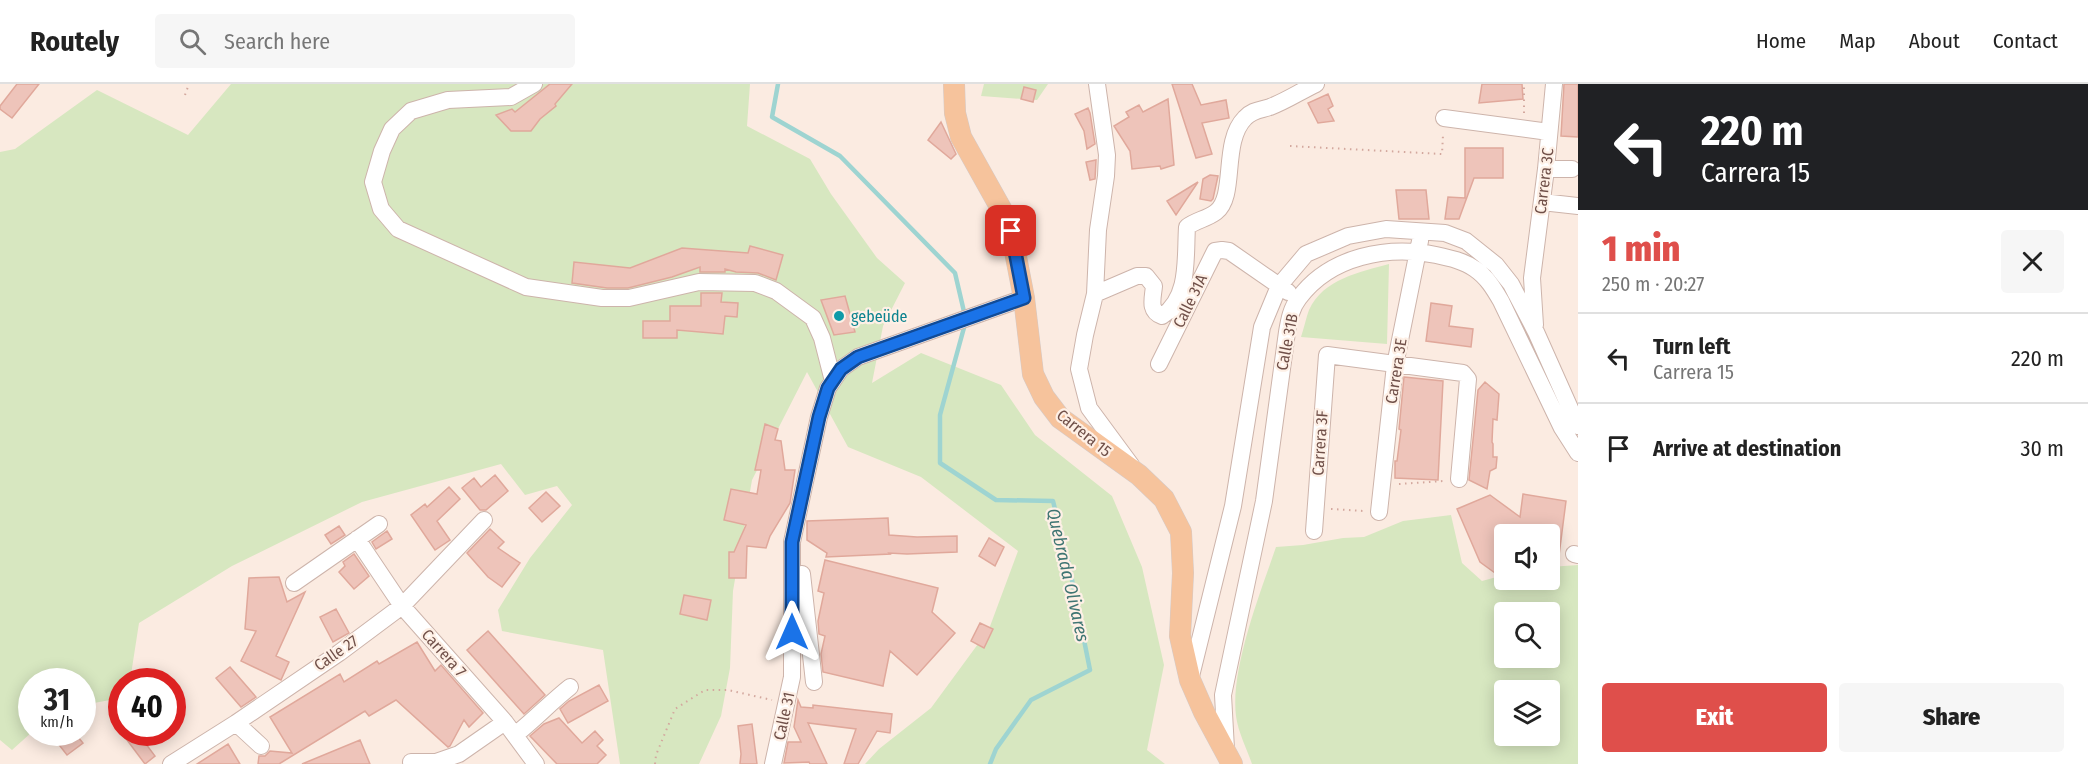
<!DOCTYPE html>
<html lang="en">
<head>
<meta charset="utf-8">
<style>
	body { margin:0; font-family:"Fira Sans Condensed",sans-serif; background:#f6f6f6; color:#222; height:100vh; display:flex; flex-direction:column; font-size:22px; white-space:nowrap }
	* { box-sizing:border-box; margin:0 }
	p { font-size:20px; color:#767676 }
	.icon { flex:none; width:33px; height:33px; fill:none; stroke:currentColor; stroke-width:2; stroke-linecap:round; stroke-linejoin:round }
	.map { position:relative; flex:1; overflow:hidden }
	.details { display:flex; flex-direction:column; background:#fff; width:510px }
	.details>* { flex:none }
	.guide { background:#202124; color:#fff; overflow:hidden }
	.controls { position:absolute; left:1494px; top:440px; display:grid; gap:12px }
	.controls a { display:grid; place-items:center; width:66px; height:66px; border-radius:6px; background:#fff; box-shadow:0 3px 15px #0003; font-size:30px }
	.speed { position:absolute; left:18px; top:584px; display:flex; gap:12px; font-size:30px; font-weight:700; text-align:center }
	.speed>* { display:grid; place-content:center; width:78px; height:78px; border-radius:50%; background:#fff; box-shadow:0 3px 15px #0003; line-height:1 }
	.speed small { font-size:15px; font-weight:400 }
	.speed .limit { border:9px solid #d22; background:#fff; color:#111 }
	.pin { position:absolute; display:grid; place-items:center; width:51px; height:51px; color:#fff; margin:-26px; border-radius:12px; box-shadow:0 3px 9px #0006 }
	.me { position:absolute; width:66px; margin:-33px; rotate:0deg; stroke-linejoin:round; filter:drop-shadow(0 0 4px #0008) }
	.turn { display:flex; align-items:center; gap:21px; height:126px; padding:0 24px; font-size:27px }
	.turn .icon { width:78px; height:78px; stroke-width:2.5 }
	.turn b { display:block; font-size:42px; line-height:51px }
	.round { display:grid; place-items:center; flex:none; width:63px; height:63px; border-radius:6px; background:#f6f6f6 }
	.overview { display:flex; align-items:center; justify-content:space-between; height:102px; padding:0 24px }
	h1 { font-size:36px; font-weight:800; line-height:45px; color:#df4f4b }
	.primary-button { display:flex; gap:12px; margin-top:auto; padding:12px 24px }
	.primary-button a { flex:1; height:69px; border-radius:6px; background:#df4f4b; color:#fff; font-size:24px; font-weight:800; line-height:69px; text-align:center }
	.primary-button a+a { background:#f6f6f6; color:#222 }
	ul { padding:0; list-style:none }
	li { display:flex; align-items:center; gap:18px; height:90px; padding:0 24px; border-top:2px solid #e0e0e0 }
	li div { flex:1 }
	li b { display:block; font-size:22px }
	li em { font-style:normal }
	header { display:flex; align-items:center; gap:36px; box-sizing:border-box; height:84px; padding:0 30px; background:#fff; border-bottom:2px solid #e0e0e0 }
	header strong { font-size:28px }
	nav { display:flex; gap:33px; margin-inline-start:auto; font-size:21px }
	.search { width:420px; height:54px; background:#f6f6f6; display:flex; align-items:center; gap:15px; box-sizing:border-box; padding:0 21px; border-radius:6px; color:#767676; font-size:22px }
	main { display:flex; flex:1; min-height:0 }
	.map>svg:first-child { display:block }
	.green { fill:#d7e7c0; fill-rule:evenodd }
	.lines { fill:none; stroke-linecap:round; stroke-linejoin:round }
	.stream { stroke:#9ed4d1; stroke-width:4.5 }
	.building { fill:#eec4ba; stroke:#e0a89b; stroke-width:1.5 }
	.minor-casing { stroke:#cdb4ab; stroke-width:18 }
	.major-casing { stroke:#d4cac8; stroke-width:22 }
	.path { stroke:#d3a89e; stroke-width:2; stroke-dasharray:1.5 4.5; stroke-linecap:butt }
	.minor { stroke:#fff; stroke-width:16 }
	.major { stroke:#f6c39c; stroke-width:21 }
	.route-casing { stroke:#114b97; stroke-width:15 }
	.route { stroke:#1a73e8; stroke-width:10 }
	.culture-dot { fill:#0f9aa8; stroke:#fef0e6; stroke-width:2 }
	.labels { text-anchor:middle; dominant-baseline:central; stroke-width:4.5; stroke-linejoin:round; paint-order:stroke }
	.street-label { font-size:16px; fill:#705049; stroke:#fef0e6 }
	.culture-label { font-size:16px; fill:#0d838f; stroke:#fef0e6; text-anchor:start }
	.water-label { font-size:18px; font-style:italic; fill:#3f7573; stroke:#fef0e6 }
</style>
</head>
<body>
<header>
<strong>Routely</strong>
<div class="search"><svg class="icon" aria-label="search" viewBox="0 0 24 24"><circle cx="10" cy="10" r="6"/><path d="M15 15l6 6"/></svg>Search here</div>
<nav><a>Home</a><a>Map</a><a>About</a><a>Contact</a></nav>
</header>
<main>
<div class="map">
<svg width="1578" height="680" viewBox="0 0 1578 680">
	<rect width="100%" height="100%" fill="#fbebe1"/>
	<!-- green -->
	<path class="green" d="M231,0H750L747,42L810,75L831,110L877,174L905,199L883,242L872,299L921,269L1001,301L1035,351L1112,412L1142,483L1164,581L1147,666L1165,680H865L879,665L931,624L989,545L1018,467L921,393L848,363L807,288L752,396L733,507L730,584L721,632L699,680H620L603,566L502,547L498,526L530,474L572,421L557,402L525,411L501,380L362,418L232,482L139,539L130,597H122L121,614L83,621L82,597H32V648L12,666L0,656V68L15,65L97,6L188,51Z
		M984,0H1048L1037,16L981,12Z
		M1389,180L1387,260L1301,253C1304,244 1306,234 1309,226C1323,195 1360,188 1389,180Z
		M1451,431L1462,479L1482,497L1504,491V495H1550V483L1578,481V680H1252C1247,665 1238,648 1236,632C1230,585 1261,507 1276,463L1303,461L1343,454L1364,453L1403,437ZM1504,528H1550V573H1504ZM1504,606H1550V651H1504Z"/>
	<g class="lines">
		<!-- stream -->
		<path class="stream" d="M778,0L772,33L840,72L955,189L965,232
			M965,240L940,331V379L996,416L1053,417L1069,481L1090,586L1031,616L996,665L990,680"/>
	</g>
	<!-- building -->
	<path class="building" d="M17,0H39L12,34L0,25V22Z
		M550,0H572L555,20L556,22L540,35L531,47H511L496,31L512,25L515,28Z
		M1172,0H1192L1201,21L1226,16L1229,34L1202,39L1212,70L1196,74Z
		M1482,0H1522L1523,15L1479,19Z
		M1564,0H1578V53L1561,52Z
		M1024,3L1036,6L1033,18L1021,15Z
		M1328,10L1333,22L1328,25L1334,37L1318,39L1308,19Z
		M1168,15L1174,81L1161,85L1160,82L1132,85L1130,67L1114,42L1129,33L1126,28L1139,21L1143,28Z
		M1088,24L1090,29L1095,60L1087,65L1084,47L1075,30Z
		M941,38L956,70L951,75L928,56Z
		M1465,64H1503V94H1474L1459,135H1445L1448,113L1465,114Z
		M1096,76L1095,95L1090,96L1086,78Z
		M1210,91L1218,92L1213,115L1211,117L1200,115L1203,95Z
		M1198,98L1176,131L1167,117Z
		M1396,106H1426L1429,135H1399Z
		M750,162L783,171L776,196L758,189L736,188L725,185V188H700V183L672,193L628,204H607L572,199L574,178L630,184L682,164L748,169Z
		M701,209H722L721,218L738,219L737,233L725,232L723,250L677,246V254H643V237H670V222H701Z
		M845,212L855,248L834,251L821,216Z
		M1431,219L1452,222L1449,242L1473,245L1471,263L1426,257Z
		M1404,293L1443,297L1438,396L1395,394V377H1397L1401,346L1399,345Z
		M1485,298L1499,310L1497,336L1493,335L1492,358L1493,360V373H1497L1496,384L1490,387L1487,405L1469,396L1478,306Z
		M765,340L778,345L775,356L781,357L785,386H795L790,419L770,452L766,464L747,462L746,494H729V468H734L746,441L724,436L731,405L757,410L761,386H755Z
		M495,391L508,407L486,426H480L462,404L474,394L481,403Z
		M449,403L460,415L437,437L450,456L435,466L411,431L425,420L427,423Z
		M546,408L560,422L542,438L529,424Z
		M1523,410L1566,417L1558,479H1550V450H1504V485L1495,489L1480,478L1457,425L1490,411L1520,433Z
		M888,434L889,451L917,453L957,452V468L907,470L889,469L890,470L826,473L827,469L807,456V437Z
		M339,442L345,451L331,460L325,451Z
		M490,445L504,458L498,464L520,479L502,503L488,493L467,469Z
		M387,447L392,455L376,465L372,458Z
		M989,454L1004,463L995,482L979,472Z
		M354,470L369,492L354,505L339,488L345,482L343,478Z
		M825,476L938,504L932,528L955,549L917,591L890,567L883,602L823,588L821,570L825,552L819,550L818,537L824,509L818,507Z
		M279,493L287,518L305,508L276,572L289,578L281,596L241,577L256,547L245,545L249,494Z
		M684,511L711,516L707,536L680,530Z
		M336,525L349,549L333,558L320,533Z
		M980,539L993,545L984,564L971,557Z
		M488,547L545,611L524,630L467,566Z
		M417,558L435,587L441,581L483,629L469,643L464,636L450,662L448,663L396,616L369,632L365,627L279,680H258L259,672H265L270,667L292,669L270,633L340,590L344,598L377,577L379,580Z
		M230,583L256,613L241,623L216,594Z
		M599,601L608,617L568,639L560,625L569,617Z
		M798,616L801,623L813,624V621L892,630L890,649L877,647L858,680H844L856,645L808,639L827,680H810L809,678L784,679L788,658H801L794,643Z
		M559,634L582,659L595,647L603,656L597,662L606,671L597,680H557L530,652L544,640Z
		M752,640L757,680H740L741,670L738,642Z
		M49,648H74L83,659L67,671Z
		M121,648H137L155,672L145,680Z
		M360,656L370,680H302Z
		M228,660L240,680H197Z"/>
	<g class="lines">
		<defs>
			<path id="minor" d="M534,0L511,13L448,16L411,27L392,45L382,67L373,98L381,125L398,145L526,203L602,214H629L699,198L755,199L776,207L813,234L822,254L833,297
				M1097,0L1107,71L1106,92L1098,146L1095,210L1085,251L1079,285L1089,324L1131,381
				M1444,34L1549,48
				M1546,85H1572
				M1542,118L1578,122
				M1095,210L1137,192H1146L1154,202C1153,214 1148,227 1162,232C1190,213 1185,174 1187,143C1196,136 1207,135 1216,128C1237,112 1221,58 1245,34C1252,26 1261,26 1270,23C1286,17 1301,7 1316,0
				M1535,241L1532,194L1546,85L1554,0
				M1159,280L1215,167L1222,166L1229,167L1288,208
				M1379,428L1395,281L1420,157
				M1314,447L1327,271L1463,289L1468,295L1459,395
				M357,455L402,522L505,638L536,680
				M1574,470L1578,471
				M802,490L814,598
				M294,499L379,440
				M1190,596L1233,422L1262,243L1279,202L1306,170L1348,152L1386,145L1445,149L1466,157L1496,181L1511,200L1536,248L1578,342
				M236,639L261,662
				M515,651C534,636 551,618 570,603
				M1226,665L1223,611L1264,417L1287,248C1289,236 1291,224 1299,214C1330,172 1388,161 1436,171C1450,174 1464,177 1475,185C1487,193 1494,205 1501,217L1562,344L1578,369
				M411,678H436L459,670L505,638
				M171,680L236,639L339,569L402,522L484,436
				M773,680L792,593V458L819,333L828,304L841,285L858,273L1024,214"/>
			<path id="major" d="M954,0L955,29L961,53L1004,130L1011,147L1024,214L1033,290L1044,313L1060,334L1139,391L1164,415L1181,448L1183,489L1180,552L1190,596L1204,628L1232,680"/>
		</defs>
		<!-- minor casing -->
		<use href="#minor" class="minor-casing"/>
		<!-- major casing -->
		<use href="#major" class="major-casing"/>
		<!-- path -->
		<path class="path" d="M185,11L189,0
			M1524,29V0
			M1290,62L1442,70L1443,51
			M1399,400L1444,397
			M1331,425L1364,427
			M655,680L656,671L675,625L705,606H728L772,616"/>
		<!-- minor -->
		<use href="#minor" class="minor"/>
		<!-- major -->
		<use href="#major" class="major"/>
	</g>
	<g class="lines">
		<defs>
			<path id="route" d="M792,548V458L819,333L828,304L841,285L858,273L1024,214L1011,147"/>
		</defs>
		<!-- route casing -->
		<use href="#route" class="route-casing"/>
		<!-- route -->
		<use href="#route" class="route"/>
	</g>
	<!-- markers -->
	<circle class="culture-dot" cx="839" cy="232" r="6"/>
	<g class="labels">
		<!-- street labels -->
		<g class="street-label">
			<text transform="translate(1544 97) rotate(-83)">Carrera 3C</text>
			<text transform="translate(1190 217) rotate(-64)">Calle 31A</text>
			<text transform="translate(1287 258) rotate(-79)">Calle 31B</text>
			<text transform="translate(1396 287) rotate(-81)">Carrera 3E</text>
			<text transform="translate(1084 349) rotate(39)">Carrera 15</text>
			<text transform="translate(1320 359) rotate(-86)">Carrera 3F</text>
			<text transform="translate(336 569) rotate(-35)">Calle 27</text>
			<text transform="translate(444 569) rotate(48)">Carrera 7</text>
			<text transform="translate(784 632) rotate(-78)">Calle 31</text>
		</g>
		<!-- culture labels -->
		<g class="culture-label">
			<text x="851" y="232">gebeüde</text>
		</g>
		<!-- water labels -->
		<g class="water-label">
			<text transform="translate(1068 491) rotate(77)">Quebrada Olivares</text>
		</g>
	</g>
</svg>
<div class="controls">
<a><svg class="icon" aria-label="sound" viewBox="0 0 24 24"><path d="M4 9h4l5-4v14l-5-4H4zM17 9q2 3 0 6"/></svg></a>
<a><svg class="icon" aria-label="search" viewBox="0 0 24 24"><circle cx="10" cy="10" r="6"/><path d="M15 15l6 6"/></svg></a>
<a><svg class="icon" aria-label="layers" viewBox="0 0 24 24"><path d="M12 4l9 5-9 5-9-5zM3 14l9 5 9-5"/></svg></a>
</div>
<div class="speed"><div>31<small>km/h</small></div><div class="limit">40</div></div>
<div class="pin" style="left:1011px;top:147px;background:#d93025"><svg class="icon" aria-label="arrive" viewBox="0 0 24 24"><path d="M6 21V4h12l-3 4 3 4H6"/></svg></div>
<svg class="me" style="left:792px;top:548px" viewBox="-20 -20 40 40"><path d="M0-17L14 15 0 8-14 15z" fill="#1a73e8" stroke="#fff" stroke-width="4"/></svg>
</div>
<section class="details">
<div class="guide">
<div class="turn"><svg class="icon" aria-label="left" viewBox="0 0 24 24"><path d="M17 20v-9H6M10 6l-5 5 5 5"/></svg><div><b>220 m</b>Carrera 15</div></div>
</div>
<div class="overview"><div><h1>1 min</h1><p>250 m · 20:27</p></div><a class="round"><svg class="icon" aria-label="close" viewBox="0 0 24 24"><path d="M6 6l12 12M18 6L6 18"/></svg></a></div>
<ul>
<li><svg class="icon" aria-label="left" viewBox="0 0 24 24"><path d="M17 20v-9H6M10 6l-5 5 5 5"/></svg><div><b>Turn left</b><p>Carrera 15</p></div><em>220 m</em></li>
<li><svg class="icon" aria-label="arrive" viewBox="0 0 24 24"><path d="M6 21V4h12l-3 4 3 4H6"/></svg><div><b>Arrive at destination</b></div><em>30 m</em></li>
</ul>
<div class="primary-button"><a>Exit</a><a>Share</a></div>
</section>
</main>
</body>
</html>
